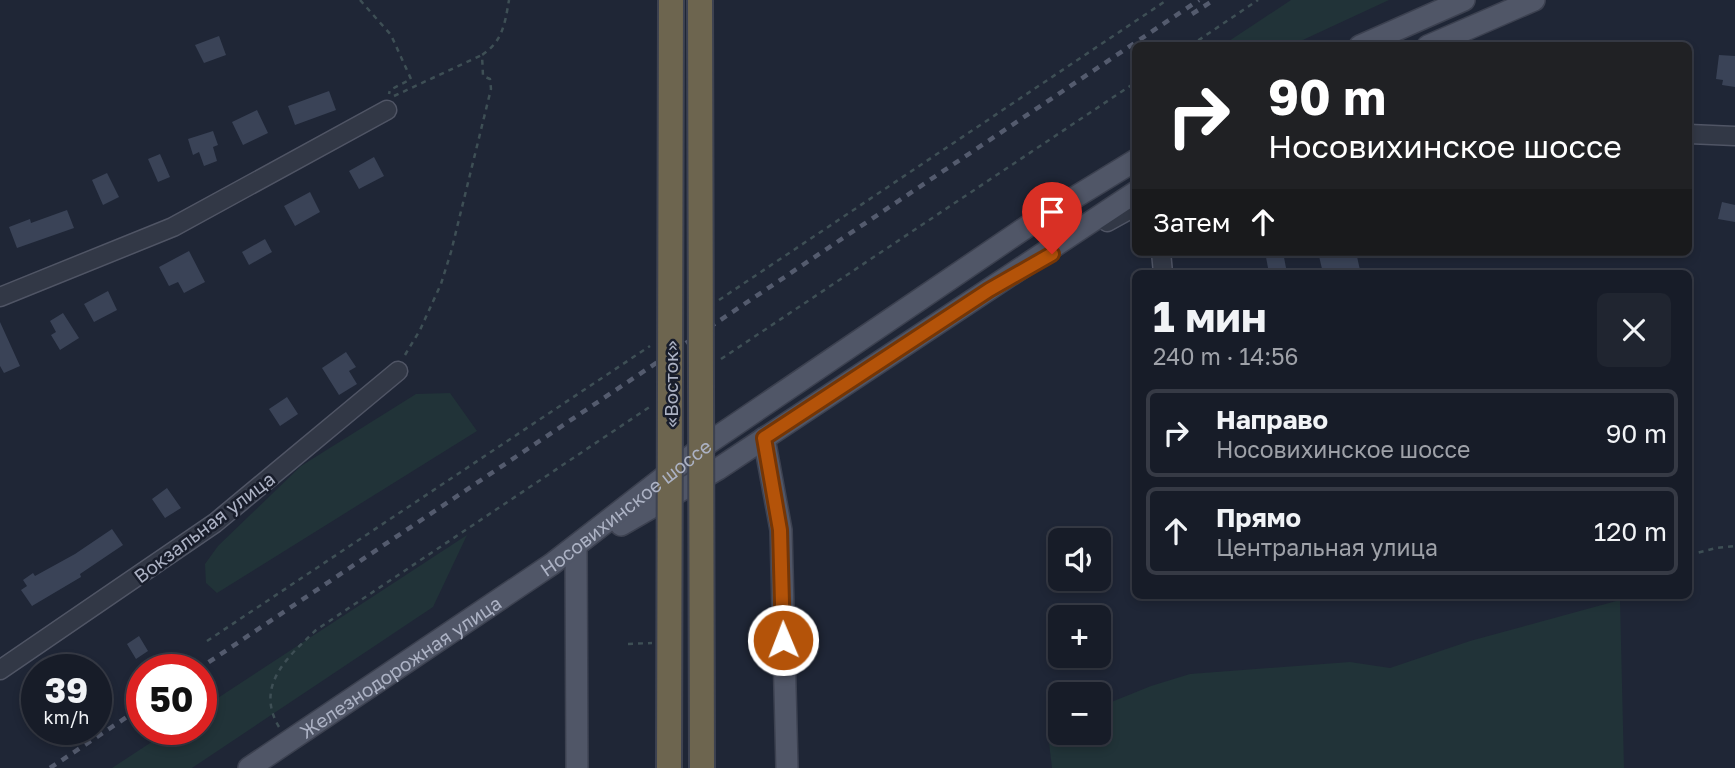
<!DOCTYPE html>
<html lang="ru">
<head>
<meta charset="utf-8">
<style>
	body { margin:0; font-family:"Golos Text",sans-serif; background:#202530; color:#f1f3f6; height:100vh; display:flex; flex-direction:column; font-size:26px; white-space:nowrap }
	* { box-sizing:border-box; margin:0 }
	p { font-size:23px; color:#9ea1a8 }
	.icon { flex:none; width:38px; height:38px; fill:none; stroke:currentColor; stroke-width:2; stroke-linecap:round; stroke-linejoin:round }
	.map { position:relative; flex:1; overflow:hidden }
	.details { position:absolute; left:1132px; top:270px; width:560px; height:329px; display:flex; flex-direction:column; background:#171c28; border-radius:10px; box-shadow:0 4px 10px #0003,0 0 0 2px #363a45 }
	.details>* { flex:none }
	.banner { position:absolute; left:1132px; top:42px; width:560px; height:214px; border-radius:10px; box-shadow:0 4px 10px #0003,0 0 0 2px #363a45; background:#202124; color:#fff; overflow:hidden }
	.controls { position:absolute; left:1048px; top:528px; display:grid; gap:14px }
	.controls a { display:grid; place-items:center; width:63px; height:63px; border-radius:10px; background:#171c28; box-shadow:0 4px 10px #0003,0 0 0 2px #363a45; font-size:35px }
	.speed { position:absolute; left:21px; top:654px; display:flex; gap:14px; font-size:35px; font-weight:700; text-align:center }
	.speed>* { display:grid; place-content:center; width:91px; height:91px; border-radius:50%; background:#171c28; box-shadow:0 4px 10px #0003,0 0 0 2px #363a45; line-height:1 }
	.speed small { font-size:18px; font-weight:400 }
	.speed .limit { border:10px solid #d22; background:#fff; color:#111 }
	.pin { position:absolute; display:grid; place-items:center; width:60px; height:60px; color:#fff; margin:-72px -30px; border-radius:50% 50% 50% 0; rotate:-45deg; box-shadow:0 0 7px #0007 }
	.pin .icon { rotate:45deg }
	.me { position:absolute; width:77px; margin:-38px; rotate:359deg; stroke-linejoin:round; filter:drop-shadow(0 0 5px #0008) }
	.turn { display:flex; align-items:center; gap:24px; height:147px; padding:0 21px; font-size:32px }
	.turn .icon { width:91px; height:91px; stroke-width:2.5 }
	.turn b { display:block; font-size:49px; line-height:60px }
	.then { display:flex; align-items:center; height:66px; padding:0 21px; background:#0003; gap:14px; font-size:26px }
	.round { display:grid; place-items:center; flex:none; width:74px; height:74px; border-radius:10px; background:#202530 }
	.head { display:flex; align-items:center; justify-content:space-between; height:119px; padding:0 21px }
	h1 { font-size:42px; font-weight:700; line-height:52px }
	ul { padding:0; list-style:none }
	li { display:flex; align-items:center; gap:21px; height:88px; margin:0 14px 10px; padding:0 7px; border:4px solid #363a45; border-radius:10px }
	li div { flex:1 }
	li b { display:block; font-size:26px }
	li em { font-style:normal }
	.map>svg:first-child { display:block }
	.green { fill:#213338 }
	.building { fill:#3a4357 }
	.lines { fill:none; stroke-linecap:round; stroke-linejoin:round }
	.minor-casing { stroke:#505565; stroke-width:21 }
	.major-casing { stroke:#3c4150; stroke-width:24 }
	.path { stroke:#3e4f55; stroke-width:2.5; stroke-dasharray:5 5; stroke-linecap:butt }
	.minor { stroke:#323846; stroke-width:18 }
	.major { stroke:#505667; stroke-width:21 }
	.rail { stroke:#545b6e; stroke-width:4.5; stroke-dasharray:7 7; stroke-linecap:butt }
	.highway-bridge-casing { stroke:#3d4251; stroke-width:28; stroke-linecap:butt }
	.highway-bridge { stroke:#6d654f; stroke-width:24 }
	.route-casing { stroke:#753606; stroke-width:18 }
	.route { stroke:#b45309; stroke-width:12 }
	.labels { text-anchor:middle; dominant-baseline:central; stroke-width:5; stroke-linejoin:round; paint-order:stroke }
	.street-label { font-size:19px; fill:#acb2c4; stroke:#181d2b }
</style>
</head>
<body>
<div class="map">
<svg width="1735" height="768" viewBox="0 0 1735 768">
	<rect width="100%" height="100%" fill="#1f2636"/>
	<!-- green -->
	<path class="green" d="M1291,0H1389L1292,45H1223Z
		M450,393L477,431L217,593L206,583L205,564L218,546L301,466L416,394Z
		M467,535L433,607L192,768H112L170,730H201V709Z
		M1620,600L1624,768H1052L1048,734L1059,721H1060V733H1099V707L1151,686L1190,674L1350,662L1390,668L1470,641Z"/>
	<!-- building -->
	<path class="building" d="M219,36L226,55L204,63L195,45Z
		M1719,55L1735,56V87L1722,85L1723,80L1716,79Z
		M329,91L336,110L295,125L288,106Z
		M257,110L268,133L243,145L232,122Z
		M213,131L218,145L213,147L217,161L204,166L199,152L193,155L188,139Z
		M160,154L170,177L158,182L148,159Z
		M374,157L384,176L359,189L349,171Z
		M107,173L119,197L103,205L92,180Z
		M310,192L320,212L295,226L284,206Z
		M1722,202L1735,205V222L1718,219Z
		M67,210L74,228L17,248L9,227L30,219L31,223Z
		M265,239L272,252L249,265L242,252Z
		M189,251L205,282L184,293L178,282L169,286L159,267Z
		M1265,252H1283L1287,273H1269Z
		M1318,252H1356L1360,270L1349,273H1323Z
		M108,291L117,310L94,322L84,304Z
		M63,313L79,338L60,350L51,335L56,332L50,321Z
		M0,322L20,366L4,373L0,366Z
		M346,352L356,367L349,371L357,384L339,395L322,368Z
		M287,397L298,414L280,426L269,409Z
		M167,488L181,508L165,518L152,499Z
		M112,529L123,545L80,574L81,577L32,606L21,590L27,586L23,580L33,573L35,576L75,554Z
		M139,636L148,651L136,659L127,644Z
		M37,690V727L20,700Z"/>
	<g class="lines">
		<defs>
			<path id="minor" d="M1689,134L1735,136
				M1107,222L1136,206
				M1161,252L1163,273
				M0,297L173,227L387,110
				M0,670L215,523L398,371"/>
			<g id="major">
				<path d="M1360,46L1464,0"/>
				<path d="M1428,46L1534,0"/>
				<path d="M764,438L781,530L787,768"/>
				<path d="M621,525L718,469L1136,192"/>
				<path d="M576,546L577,768"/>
				<path id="s1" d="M249,768L552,564L704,446L1028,226L1136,160"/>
			</g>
		</defs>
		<!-- minor casing -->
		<use href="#minor" class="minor-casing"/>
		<!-- major casing -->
		<use href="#major" class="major-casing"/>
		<!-- path -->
		<path class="path" d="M360,0L391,35L411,79L390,90L389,94
			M1190,46L1258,0
			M394,96L482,55
			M719,300L1167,0
			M405,355L420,330L441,284L451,252L491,89L490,79L483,76L482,55C503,41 505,23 509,0
			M721,359L1136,82
			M1689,555L1716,548L1735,546
			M207,641L650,346
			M628,644L652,643
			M279,727C254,685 289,656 316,630L651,406"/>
		<!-- minor -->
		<use href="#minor" class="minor"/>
		<!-- major -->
		<use href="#major" class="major"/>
		<!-- rail -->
		<path class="rail" d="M1192,14L1214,0
			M197,670L1199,0
			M50,768L142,707"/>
		<defs>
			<path id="highway-bridge" d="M700,0L702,768
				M669,768L671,0"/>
		</defs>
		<!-- highway-bridge casing -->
		<use href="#highway-bridge" class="highway-bridge-casing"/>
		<!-- highway-bridge -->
		<use href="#highway-bridge" class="highway-bridge"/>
	</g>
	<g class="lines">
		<defs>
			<path id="route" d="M783,640L780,530L764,438L989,290L1052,254"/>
		</defs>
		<!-- route casing -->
		<use href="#route" class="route-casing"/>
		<!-- route -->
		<use href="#route" class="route"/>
	</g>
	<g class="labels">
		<!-- street labels -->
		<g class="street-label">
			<text transform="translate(670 384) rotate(-90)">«Восток»</text>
			<text stroke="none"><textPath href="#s1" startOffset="458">Носовихинское шоссе</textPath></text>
			<text transform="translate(204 527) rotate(-37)">Вокзальная улица</text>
			<text stroke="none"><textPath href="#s1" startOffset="182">Железнодорожная улица</textPath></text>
		</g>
	</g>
</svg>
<div class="controls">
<a><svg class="icon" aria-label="sound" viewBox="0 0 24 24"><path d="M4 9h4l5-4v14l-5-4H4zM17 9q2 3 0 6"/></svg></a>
<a>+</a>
<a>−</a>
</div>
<div class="speed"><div>39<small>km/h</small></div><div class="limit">50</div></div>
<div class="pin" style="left:1052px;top:254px;background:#d93025"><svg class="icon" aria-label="arrive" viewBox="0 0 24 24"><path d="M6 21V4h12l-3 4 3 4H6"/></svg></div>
<svg class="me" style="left:783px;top:640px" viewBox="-20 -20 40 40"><circle r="17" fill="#b45309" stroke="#fff" stroke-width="3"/><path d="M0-11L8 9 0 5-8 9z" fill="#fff"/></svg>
<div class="banner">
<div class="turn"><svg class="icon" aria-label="right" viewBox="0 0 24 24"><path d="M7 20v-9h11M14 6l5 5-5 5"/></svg><div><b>90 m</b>Носовихинское шоссе</div></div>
<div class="then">Затем<svg class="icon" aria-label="ahead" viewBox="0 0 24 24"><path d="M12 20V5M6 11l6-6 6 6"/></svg></div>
</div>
<section class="details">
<div class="head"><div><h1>1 мин</h1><p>240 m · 14:56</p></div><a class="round"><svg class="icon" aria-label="close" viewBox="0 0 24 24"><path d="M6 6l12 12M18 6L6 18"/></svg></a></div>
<ul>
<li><svg class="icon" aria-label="right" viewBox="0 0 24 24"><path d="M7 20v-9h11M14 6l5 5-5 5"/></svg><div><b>Направо</b><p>Носовихинское шоссе</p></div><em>90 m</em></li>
<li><svg class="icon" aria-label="ahead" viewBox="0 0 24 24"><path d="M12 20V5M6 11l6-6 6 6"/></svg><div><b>Прямо</b><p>Центральная улица</p></div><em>120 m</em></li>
</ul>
</section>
</div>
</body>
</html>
